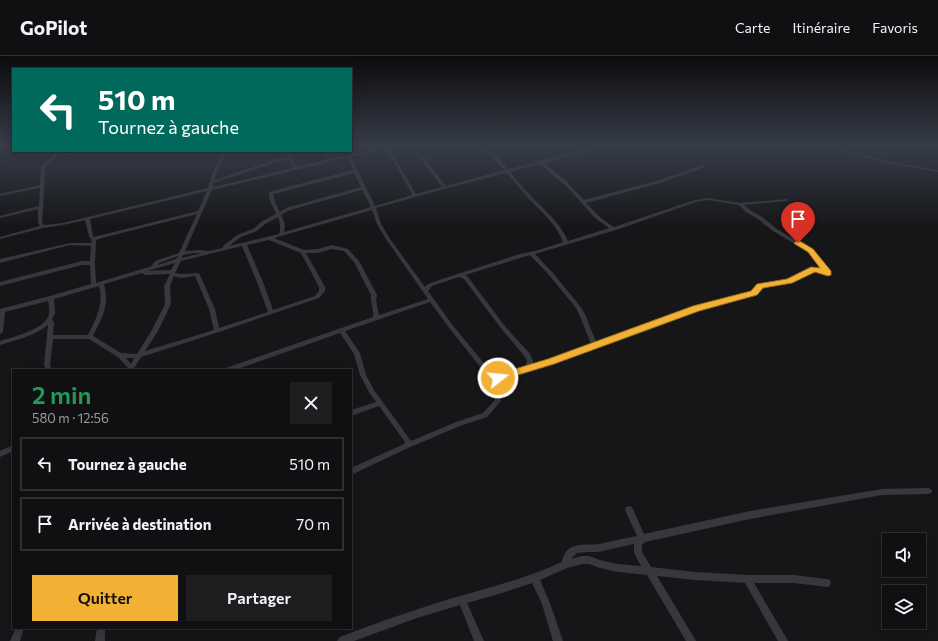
<!DOCTYPE html>
<html lang="fr">
<head>
<meta charset="utf-8">
<style>
	body { margin:0; font-family:Commissioner,sans-serif; background:#1e1e20; color:#f1f3f6; height:100vh; display:flex; flex-direction:column; font-size:15px; white-space:nowrap }
	* { box-sizing:border-box; margin:0 }
	p { font-size:13px; color:#9c9d9f }
	.icon { flex:none; width:22px; height:22px; fill:none; stroke:currentColor; stroke-width:2; stroke-linecap:round; stroke-linejoin:round }
	.map { position:relative; flex:1; overflow:hidden }
	.side { position:absolute; left:12px; top:313px; width:340px; height:260px; display:flex; flex-direction:column; background:#101012; border-radius:0px; box-shadow:0 2px 10px #0003,0 0 0 1px #303032 }
	.side>* { flex:none }
	.guide { position:absolute; left:12px; top:12px; width:340px; height:84px; border-radius:0px; box-shadow:0 2px 10px #0003,0 0 0 1px #303032; background:#00695c; color:#fff; overflow:hidden }
	.buttons { position:absolute; left:882px; top:477px; display:grid; gap:8px }
	.buttons a { display:grid; place-items:center; width:44px; height:44px; border-radius:0px; background:#101012; box-shadow:0 2px 10px #0003,0 0 0 1px #303032; font-size:20px }
	.pin { position:absolute; display:grid; place-items:center; width:34px; height:34px; color:#fff; margin:-41px -17px; border-radius:50% 50% 50% 0; rotate:-45deg; box-shadow:0 0 4px #0007 }
	.pin .icon { rotate:45deg }
	.me { position:absolute; width:44px; margin:-22px; rotate:74deg; stroke-linejoin:round; filter:drop-shadow(0 0 3px #0008) }
	.turn { display:flex; align-items:center; gap:14px; height:84px; padding:0 20px; font-size:18px }
	.turn .icon { width:52px; height:52px; stroke-width:2.5 }
	.turn b { display:block; font-size:28px; line-height:34px }
	.round { display:grid; place-items:center; flex:none; width:42px; height:42px; border-radius:0px; background:#1e1e20 }
	.overview { display:flex; align-items:center; justify-content:space-between; height:68px; padding:0 20px }
	h1 { font-size:24px; font-weight:600; line-height:30px; color:#1e9e55 }
	.action { display:flex; gap:8px; margin-top:auto; padding:8px 20px }
	.action a { flex:1; height:46px; border-radius:0px; background:#f2b134; color:#111; font-size:16px; font-weight:600; line-height:46px; text-align:center }
	.action a+a { background:#1e1e20; color:#f1f3f6 }
	ul { padding:0; list-style:none }
	li { display:flex; align-items:center; gap:12px; height:54px; margin:0 8px 6px; padding:0 12px; border:2px solid #303032; border-radius:0px }
	li div { flex:1 }
	li b { display:block; font-size:15px }
	li em { font-style:normal }
	header { display:flex; align-items:center; gap:24px; box-sizing:border-box; height:56px; padding:0 20px; background:#101012; border-bottom:1px solid #303032 }
	header strong { font-size:19px }
	nav { display:flex; gap:22px; margin-inline-start:auto; font-size:14px }
	.map>svg:first-child { display:block }
	.lines { fill:none; stroke-linecap:round; stroke-linejoin:round }
	.street { fill:#37383d; fill-rule:evenodd }
	.route { fill:#f2b134; stroke:#9d7322 }
</style>
</head>
<body>
<header>
<strong>GoPilot</strong>
<nav><a>Carte</a><a>Itinéraire</a><a>Favoris</a></nav>
</header>
<div class="map">
<svg width="938" height="585" viewBox="0 0 938 585">
	<rect width="100%" height="100%" fill="#161618"/>
	<g class="lines">
		<!-- street -->
		<path class="street" d="M386,90H394L389,92L416,138L442,131L411,90H415L446,130L504,114L492,101L479,90C489,90 502,106 508,113L598,90H605L544,107L565,124L584,144L656,125L703,109H705V111L660,127L586,147L602,163L614,171L695,144L708,142L740,147L787,143V145H785L744,149L750,154L762,161L777,173L812,194L831,217L828,219L815,215L791,227L762,231L756,238L731,244L686,257L532,315L508,321L495,323L501,334V345L487,361L460,370L408,392L351,419V412L404,388L405,386L379,350L351,360V354L376,346L370,338L360,319L354,298L340,277L235,314H225L226,312L373,261C374,253 370,247 371,239L354,206L344,195L332,193L318,197H306L325,231V235L319,242L219,276L141,301L133,314H127L128,312L118,301L89,283H53L50,309L52,314H46L44,309L48,269C35,280 16,284 0,289V285C13,281 42,274 48,261C50,256 49,249 48,245L5,256L3,276L0,278V253L50,240L91,228L90,209H82L0,230V226L82,205H90L91,190L70,189L0,207V203L70,187H91L92,185L89,180L85,164L63,169L43,172L0,183V181L40,170L38,166V153L0,162V160L39,150L40,132L0,140V138L40,129L41,111L55,98V95H59L58,99L77,95H85L55,102L45,111L43,150L44,151L43,152L42,166L44,169L63,167L208,132L212,118L223,95H227L216,118L215,124L274,104L288,101L286,95H290L296,111L326,104L327,102L321,95H325L331,102V103ZM386,93L411,136L412,139L375,150L352,103L350,101ZM345,102L348,104L353,114L269,136V142L276,158L261,166L253,173L237,179L223,190V192L209,195L200,194L185,195L212,134ZM289,104L293,112L213,131L214,127L276,106ZM540,108L567,131L595,162L609,172L568,185C560,166 544,154 530,139C523,132 517,124 510,116ZM354,117L361,131L286,152L280,156L276,148L273,138ZM506,117C514,125 521,134 529,143C542,156 556,168 563,186L539,194L520,198L442,223L428,228L425,231L390,183L381,168L376,152L440,134ZM362,134L371,151L284,176L285,168L281,159L290,154ZM207,135L198,155L94,181L93,180L90,163ZM708,144L739,149L746,156L758,163L773,175L808,196L823,214L814,211L788,224L758,228L752,236C698,247 647,266 596,286L585,258L580,250L553,217L535,198L616,174L696,146ZM372,154L377,168L386,183L428,243L379,259L376,245L377,239L359,205L348,193L332,189L318,193L304,194L274,182ZM197,158L179,197L155,205L152,210L96,227L95,207L96,185L98,183ZM278,161C280,167 281,171 279,178L229,190L241,181L257,175L265,168ZM269,184L301,197L319,231V235L315,240L273,254L263,226L247,189ZM242,190L257,226L268,256L219,272L215,253L199,217L181,218L175,217L181,205ZM194,197H201L182,202L183,199ZM530,199L549,219L576,252L579,258L591,288L532,310L533,305L530,298L504,269L468,221L465,219ZM178,200L176,203L158,209L159,207ZM175,207L171,214L147,215ZM142,217L145,219L170,218L164,230L165,248L152,274L137,298L121,297L93,280C102,262 110,249 104,228ZM174,220L181,222L195,220L209,253L214,274L145,295L158,275L171,248L170,230ZM459,221L464,223L500,271L525,301L527,305L525,312L508,316L493,318L454,271L428,235L432,230ZM99,230C104,248 96,263 88,279H53L54,266L52,264L55,257L54,243ZM430,246L450,273L489,322L495,334V344L483,357L456,366L411,385L374,334L366,319L360,297L345,275ZM126,302H134L131,308Z
			M825,90H832L887,105L938,114V116L887,107Z
			M13,389V395L0,401V395Z
			M928,432L931,433L932,435L931,437L928,438L882,439L750,463L645,486L642,489V496L651,511L695,516L747,519H794L827,523L830,524L831,527L830,530L827,531L794,527H754L788,585H778L745,527L695,524L657,520L696,585H686L647,519L618,516L600,512L589,508H582L567,512L540,524L550,547L563,585H553L542,548L532,527L502,537L467,547L484,585H474L460,549L417,562L354,585H337L339,582L342,580C376,567 411,555 446,544C485,533 525,523 562,506C565,484 586,490 600,488C612,485 625,482 637,480L625,454L626,451L629,450L632,451L644,478L750,455L882,433ZM634,488V497L641,510L618,508L600,504L589,500H582L571,503L577,497L588,496H598Z
			M16,572H24L20,585H10Z
			M97,572H105V585H95Z"/>
	</g>
	<!-- sky -->
	<linearGradient id="sky" x2="0" y2="1"><stop stop-color="#0c0c0d"/><stop offset="0.52" stop-color="#363c48"/><stop offset="1" stop-color="#363c48" stop-opacity="0"/></linearGradient>
	<rect width="938" height="172" fill="url(#sky)"/>
	<!-- route -->
	<path class="route" d="M798,184L813,193L831,215V219L828,220L815,216L792,227L763,232L757,239L699,255L554,308L498,325L495,324L493,322L495,319L548,303L693,250L751,235L757,228L787,223L811,211L820,212L808,196L795,188L794,187Z"/>
</svg>
<div class="buttons">
<a><svg class="icon" aria-label="sound" viewBox="0 0 24 24"><path d="M4 9h4l5-4v14l-5-4H4zM17 9q2 3 0 6"/></svg></a>
<a><svg class="icon" aria-label="layers" viewBox="0 0 24 24"><path d="M12 4l9 5-9 5-9-5zM3 14l9 5 9-5"/></svg></a>
</div>
<div class="pin" style="left:798px;top:187px;background:#d93025"><svg class="icon" aria-label="arrive" viewBox="0 0 24 24"><path d="M6 21V4h12l-3 4 3 4H6"/></svg></div>
<svg class="me" style="left:498px;top:322px" viewBox="-20 -20 40 40"><circle r="17" fill="#f2b134" stroke="#fff" stroke-width="3"/><path d="M0-11L8 9 0 5-8 9z" fill="#fff"/></svg>
<div class="guide">
<div class="turn"><svg class="icon" aria-label="left" viewBox="0 0 24 24"><path d="M17 20v-9H6M10 6l-5 5 5 5"/></svg><div><b>510 m</b>Tournez à gauche</div></div>
</div>
<section class="side">
<div class="overview"><div><h1>2 min</h1><p>580 m · 12:56</p></div><a class="round"><svg class="icon" aria-label="close" viewBox="0 0 24 24"><path d="M6 6l12 12M18 6L6 18"/></svg></a></div>
<ul>
<li><svg class="icon" aria-label="left" viewBox="0 0 24 24"><path d="M17 20v-9H6M10 6l-5 5 5 5"/></svg><div><b>Tournez à gauche</b></div><em>510 m</em></li>
<li><svg class="icon" aria-label="arrive" viewBox="0 0 24 24"><path d="M6 21V4h12l-3 4 3 4H6"/></svg><div><b>Arrivée à destination</b></div><em>70 m</em></li>
</ul>
<div class="action"><a>Quitter</a><a>Partager</a></div>
</section>
</div>
</body>
</html>
